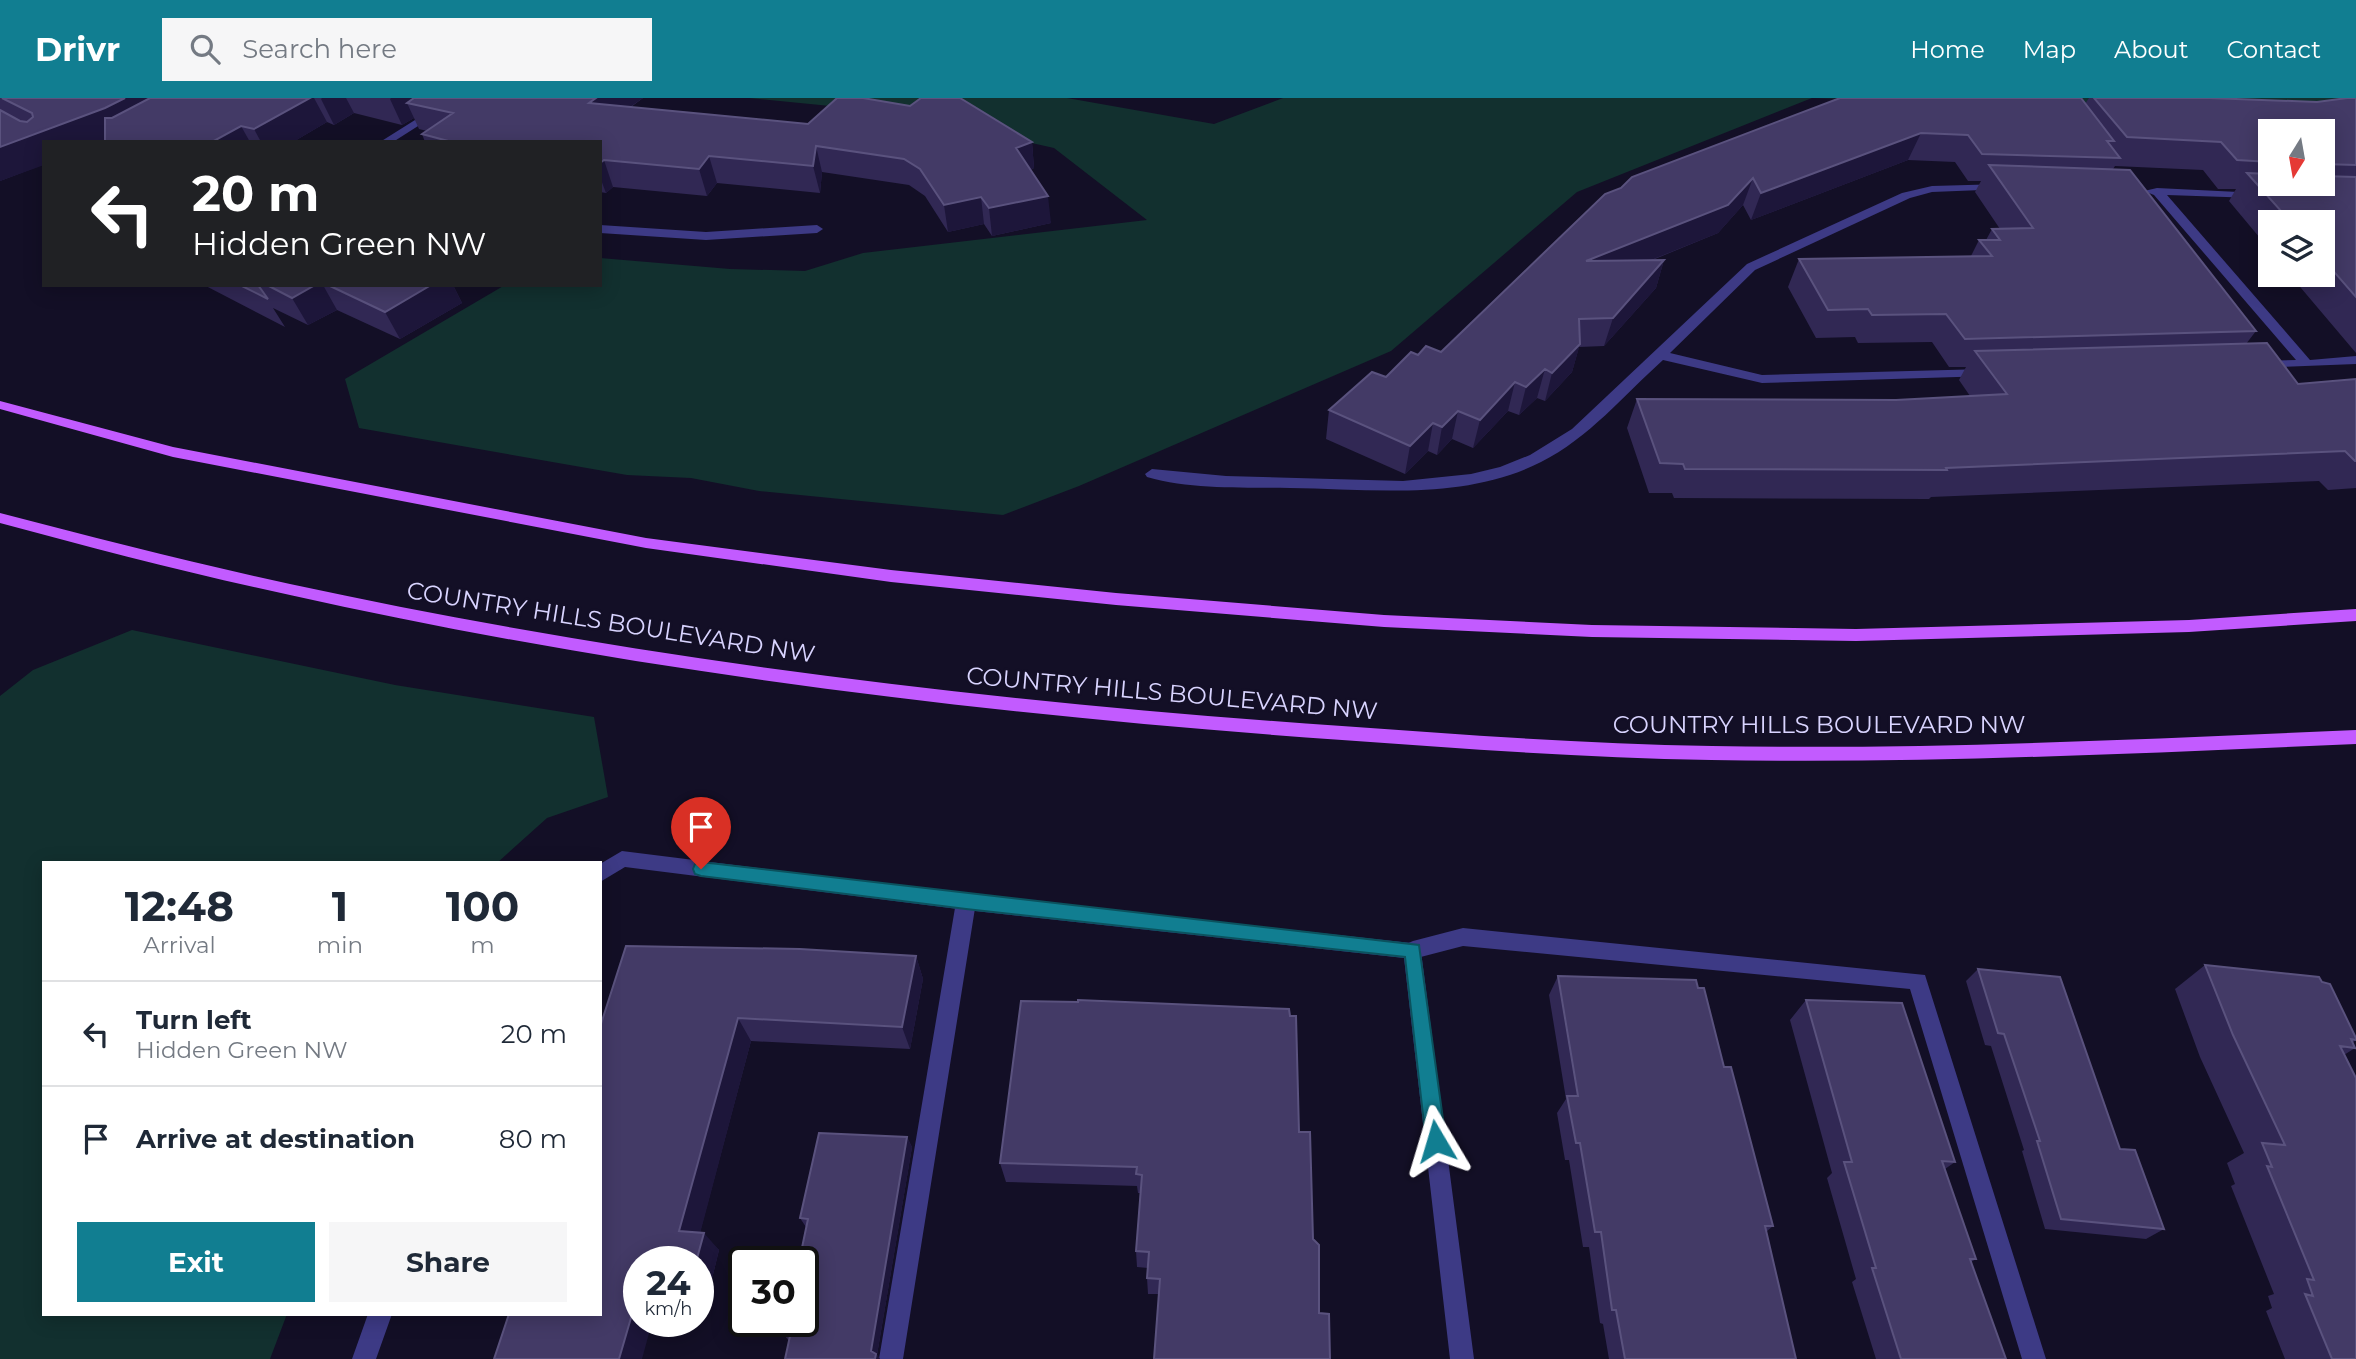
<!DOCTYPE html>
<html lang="en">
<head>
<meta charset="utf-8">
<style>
	body { margin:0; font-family:Montserrat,sans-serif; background:#f6f6f7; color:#1f2937; height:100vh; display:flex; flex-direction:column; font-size:26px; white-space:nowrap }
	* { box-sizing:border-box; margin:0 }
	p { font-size:23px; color:#747a83 }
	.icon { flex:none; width:38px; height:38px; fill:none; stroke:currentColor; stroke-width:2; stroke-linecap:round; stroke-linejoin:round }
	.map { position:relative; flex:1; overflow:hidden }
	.details { position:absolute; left:42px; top:763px; width:560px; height:455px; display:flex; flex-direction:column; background:#fff; border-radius:0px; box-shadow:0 4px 18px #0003 }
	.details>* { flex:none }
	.banner { position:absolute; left:42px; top:42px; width:560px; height:147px; border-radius:0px; box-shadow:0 4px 18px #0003; background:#202124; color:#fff; overflow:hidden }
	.needle { width:46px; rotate:191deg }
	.tools { position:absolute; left:2258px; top:21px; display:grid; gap:14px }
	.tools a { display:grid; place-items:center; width:77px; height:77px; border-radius:0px; background:#fff; box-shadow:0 4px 18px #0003; font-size:35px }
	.speed { position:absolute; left:623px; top:1148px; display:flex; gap:14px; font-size:35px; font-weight:700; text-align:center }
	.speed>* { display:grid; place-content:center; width:91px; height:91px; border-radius:50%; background:#fff; box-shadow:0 4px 18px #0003; line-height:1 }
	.speed small { font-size:18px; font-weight:400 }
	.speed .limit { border:4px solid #111; border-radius:10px; background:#fff; color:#111 }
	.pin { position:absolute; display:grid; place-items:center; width:60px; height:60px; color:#fff; margin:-72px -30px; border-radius:50% 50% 50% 0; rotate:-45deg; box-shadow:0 0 7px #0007 }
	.pin .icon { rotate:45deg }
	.me { position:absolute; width:77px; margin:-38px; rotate:353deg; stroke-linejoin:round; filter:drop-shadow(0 0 5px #0008) }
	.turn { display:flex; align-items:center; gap:24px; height:147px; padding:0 35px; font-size:32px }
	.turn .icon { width:91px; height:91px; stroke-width:2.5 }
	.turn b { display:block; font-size:49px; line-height:60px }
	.eta { display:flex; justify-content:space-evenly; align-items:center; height:119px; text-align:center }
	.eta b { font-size:42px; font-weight:700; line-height:49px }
	.cta { display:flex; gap:14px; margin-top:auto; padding:14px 35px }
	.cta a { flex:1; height:80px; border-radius:0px; background:#117e91; color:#fff; font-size:28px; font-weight:700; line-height:80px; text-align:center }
	.cta a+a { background:#f6f6f7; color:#1f2937 }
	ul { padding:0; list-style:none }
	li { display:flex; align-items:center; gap:21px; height:105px; padding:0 35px; border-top:2px solid #e0e1e3 }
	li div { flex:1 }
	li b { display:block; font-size:26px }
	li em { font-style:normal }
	header { display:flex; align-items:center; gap:42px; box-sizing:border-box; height:98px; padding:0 35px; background:#117e91; color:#fff }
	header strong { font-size:33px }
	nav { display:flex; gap:38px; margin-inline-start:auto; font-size:24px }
	.search { width:490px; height:63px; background:#f6f6f7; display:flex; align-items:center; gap:18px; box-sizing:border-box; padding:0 24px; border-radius:0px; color:#747a83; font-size:26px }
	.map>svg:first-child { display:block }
	.green { fill:#12302f }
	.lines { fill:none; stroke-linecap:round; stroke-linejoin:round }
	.lane { fill:#3d3a85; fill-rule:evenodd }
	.street { fill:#3d3a85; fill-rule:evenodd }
	.primary { fill:#c25bff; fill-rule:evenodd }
	.wall { fill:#312854; fill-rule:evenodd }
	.shaded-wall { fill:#1d163a }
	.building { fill:#433a66; stroke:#5a527e; stroke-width:2 }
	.route { fill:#117e91; stroke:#0b525e; stroke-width:2 }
	.labels { text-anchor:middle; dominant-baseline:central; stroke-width:5; stroke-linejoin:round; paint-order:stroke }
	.street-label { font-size:24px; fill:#d9d4ff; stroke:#130f26 }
</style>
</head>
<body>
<header>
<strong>Drivr</strong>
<div class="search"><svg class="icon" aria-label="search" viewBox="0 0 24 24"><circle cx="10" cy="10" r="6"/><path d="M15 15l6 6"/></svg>Search here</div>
<nav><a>Home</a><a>Map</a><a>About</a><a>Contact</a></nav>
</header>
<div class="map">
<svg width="2356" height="1261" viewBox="0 0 2356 1261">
	<rect width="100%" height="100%" fill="#130f26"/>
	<!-- green -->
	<path class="green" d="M749,0H1067L1214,26L1283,0H2356V15L1812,0L1577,94L1391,253L1079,388L1003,417L759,393L691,380L627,377L359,330L345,281L505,187H600V160L730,171L805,173L863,155L1147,122L1054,50L891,14Z
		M132,532L395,587L594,619L608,699L547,720L497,765H44V1216H287L270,1261H0V598L33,572Z"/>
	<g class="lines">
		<!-- lane -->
		<path class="lane" d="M966,796L973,798L976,804L903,1261H879L956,804L959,798Z
			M1463,830L1925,877L2046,1261H2022L1910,891L1463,848L1413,861L1406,858L1403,852L1406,846L1413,843Z"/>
		<!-- street -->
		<path class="street" d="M450,0H462L393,44H380Z
			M2003,86L2007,87V91L1932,94L1910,100L1755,172L1670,255L1762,277L1985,271L1990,272V278L1762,285L1663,262C1624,297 1589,340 1541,364C1464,403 1373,391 1290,390C1243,389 1192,392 1147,379L1145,376L1152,371L1226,378L1403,383L1471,376L1500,369L1530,357L1572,331L1747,166L1902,95L1932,88Z
			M2157,90L2259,95V99L2255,100L2167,97L2310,262L2356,258V266L2256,270L2254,267L2261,263L2296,262L2154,97L2144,93Z
			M600,127L706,134L817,127L823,131L817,135L706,142L600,135Z
			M622,753L966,796L1420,846L1474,1261H1450L1404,860L966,812L625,769L600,784V766Z
			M368,1216H392L376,1261H352Z"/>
		<!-- primary -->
		<path class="primary" d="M0,303L173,349L646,440L891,472L1116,495L1384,517L1592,527L1856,531L2189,522L2356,511V523L2189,534L1856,543L1592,539L1384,529L1116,507L891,484L646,450L173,359L0,311Z
			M0,415C96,440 193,465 290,486C636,561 989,604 1342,628C1465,637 1588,646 1712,648C1927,652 2141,641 2356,632V646C2141,655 1926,666 1711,662C1588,660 1465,651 1342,642C989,617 635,574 290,497C192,476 96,451 0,425Z"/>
	</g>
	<!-- wall -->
	<path class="wall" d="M0,0H643L631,9L808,26L1032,44L1034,70L1030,72L1051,125L992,138L984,126L948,134L925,98L909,87L822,74L820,95L717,85L707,98L613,89L606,95L600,94V44H425L422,36L427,33L419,31L414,20L402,27L354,15L334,27L327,24L293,44L105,43L0,83Z
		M2089,0H2209L2317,4L2356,0V255L2290,177H2322V124H2270V152L2229,103L2236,91H2218L2203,72L2115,68L2113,71L2256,233L2246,246L2298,286L2356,281V390L2328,392L2319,383L1931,399L1929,401L1674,400L1672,395H1649L1627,330L1637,301L1896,302L1970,298L1959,282L1966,269H1949L1932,244L1858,245L1855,239L1816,240L1788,189L1799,161L1971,158L1979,142H1986L1992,131H2000L1975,94L1981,83H1968L1955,64L1908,62L1751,122L1743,107L1718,135L1650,163L1664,162L1656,190L1604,248L1579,249L1572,274L1545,303L1537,300L1519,317L1508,313L1473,350L1452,341L1437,357L1428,353L1405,376L1326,341L1329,312L1386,279L1418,257L1441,254L1621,90L2085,6ZM2270,33H2322V86H2270Z
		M204,187H453L462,205L400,241L337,212L308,227L273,210L285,229Z
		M916,858L923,881L910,951L751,943L700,1134L719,1152L706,1205L698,1206V1164H639V1223H689L687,1231L509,1216L600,929Z
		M2205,867L2356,940V942L2352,945L2355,950L2344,957L2356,1261H2285L2266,1213L2272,1210L2268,1198L2274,1196L2231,1088L2235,1086L2227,1065L2244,1055L2200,959L2175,891Z
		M1978,871L2164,1131L2146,1141L2045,1131L2022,1053L2024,1052L1991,948L1985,947L1966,883Z
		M1558,878L1724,969L1773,1128L1766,1134L1796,1261H1609L1603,1226L1600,1225L1589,1149H1583L1569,1062H1565L1557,1015L1566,1001L1549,897Z
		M1806,902L1955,1064L1945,1071L1976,1161L1971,1164L2006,1261H1876L1852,1184L1856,1181L1827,1080L1832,1075L1790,922Z
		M1289,911L1159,1196H1148L1147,1180L1148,1170L1137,1169L1136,1153L1140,1095H1138L1137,1088L1006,1084L1000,1065Z
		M907,1039L912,1049L877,1257L880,1261H785L789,1243L785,1238L806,1129L800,1120Z"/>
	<!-- shaded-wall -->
	<path class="shaded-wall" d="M125,0H189L122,37L103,44H44V67L0,83V49Z
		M310,0H314L327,24L293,44H261L254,31Z
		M322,0H346L354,15L334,27L321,1Z
		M391,0H445L407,5L414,20L402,27L390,1Z
		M596,0H643L598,31L589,5Z
		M241,28L250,44H212Z
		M1921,35L1908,62L1751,122L1761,95Z
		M1032,44L1034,70L1018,77L1016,50Z
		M816,48L822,74L820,95L813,68Z
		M709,58L717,85L707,98L699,71Z
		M604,62L613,89L606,95L600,79V65Z
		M1753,80L1743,107L1718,135L1579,191L1586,163Z
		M1048,98L1051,125L992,138L989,110Z
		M981,99L984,126L948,134L944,107Z
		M1664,162L1656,190L1604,248L1613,220Z
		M315,187H323L337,212L308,227L292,200Z
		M431,187H453L462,205L400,241L385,214Z
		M1580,246L1572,274L1545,303L1552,275Z
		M1545,271L1537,300L1519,317L1526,289Z
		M1515,284L1508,313L1473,350L1480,322Z
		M1458,313L1452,341L1437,357L1442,329Z
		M1433,325L1428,353L1405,376L1410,348Z
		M916,858L923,881L910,951L902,929Z
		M738,920L751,943L696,1151L679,1133Z
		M907,1039L912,1049L877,1257L880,1261H875L871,1253Z
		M704,1135L719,1152L706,1205L698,1198V1164H696Z
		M633,1213L639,1218V1223H645L651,1228L642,1261H619Z
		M679,1223H689L687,1231Z"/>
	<!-- building -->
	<path class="building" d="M2,0H125L105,10L0,49V12L20,23L27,24L33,19L32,15Z
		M150,0H310L254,31L241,28L212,44H105V20H112Z
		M414,0H596L589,5L808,26L837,0H863L910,8L921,0H960L1032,44L1016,50L1048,98L989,110L981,99L944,107L920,71L904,61L816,48L813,68L709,58L699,71L604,62L600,65V44H452L422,36L453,15L407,5Z
		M1840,0H2081L2114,43H2107L2120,60L1982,56L1968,37L1921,35L1761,95L1753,80L1728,107L1586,163L1664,162L1613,220L1579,221L1580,246L1552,275L1545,271L1526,289L1515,284L1480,322L1458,313L1442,329L1433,325L1410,348L1329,312L1372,274L1386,279L1411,254L1418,257L1426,248L1441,254L1605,96L1621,90L1632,79Z
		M2094,0H2209L2317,4L2347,0H2356V67L2322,66V33H2270V64L2237,62L2221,44L2127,39Z
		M1989,67L2130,72L2256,233L1965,241L1946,216L1872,217L1868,211L1828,212L1799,161L1992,158L1979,142H2000L1992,131L2033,130Z
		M2247,75L2270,76V86H2322V78L2356,79V199L2322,160V124H2291Z
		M240,187H258L268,201Z
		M267,187H315L292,200Z
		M328,187H431L385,214Z
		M2267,245L2298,286L2356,281V363H2355L2345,353L1946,370L1947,372L1685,371L1683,366L1660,365L1637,301L1896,302L2007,296L1975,253Z
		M626,848L800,851L916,858L902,929L738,920L679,1133L704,1135L696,1164H639V1213H633L619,1261H494L509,1216H600V929Z
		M2205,867L2319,879L2322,884L2330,886L2356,940V942L2351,941L2355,950L2340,948L2356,980V1261H2332L2305,1196L2313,1198L2307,1181L2314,1182L2267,1068L2272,1069L2262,1045L2285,1047L2233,937Z
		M1978,871L2060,879L2120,1051L2135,1052L2164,1131L2061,1121L2037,1043H2040L2004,936L1998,935Z
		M1558,878L1696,882L1698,890H1704L1724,969H1731L1739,999L1773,1128H1765L1796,1261H1625L1616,1212H1612L1601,1134H1595L1580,1045H1576L1567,998H1578Z
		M1078,902L1289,911L1290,918H1296L1299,1034H1310L1313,1141L1319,1147V1215L1329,1216L1330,1261H1154L1160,1181L1147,1180L1149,1154L1136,1153L1142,1077L1136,1076L1137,1069L1000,1065L1021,903L1078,904Z
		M1806,902L1902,905L1955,1064L1942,1063L1976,1161H1970L2006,1261H1901L1872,1170H1876L1844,1064H1852Z
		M819,1035L907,1039L871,1253L876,1256L875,1261H785L790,1238H785L787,1223H803V1164H799L808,1121L800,1120Z"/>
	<!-- route -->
	<path class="route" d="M701,764L1419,847L1446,1043L1443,1050L1436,1053L1429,1050L1426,1043L1405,859L966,811L701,778L695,776L693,771L695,766Z"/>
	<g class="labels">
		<!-- street labels -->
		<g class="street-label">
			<text transform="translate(611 524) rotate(9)">COUNTRY HILLS BOULEVARD NW</text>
			<text transform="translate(1172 595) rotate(5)">COUNTRY HILLS BOULEVARD NW</text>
			<text x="1819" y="626">COUNTRY HILLS BOULEVARD NW</text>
		</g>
	</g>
</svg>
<div class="tools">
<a><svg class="needle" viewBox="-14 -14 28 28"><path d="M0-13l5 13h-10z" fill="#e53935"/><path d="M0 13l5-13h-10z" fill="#747a83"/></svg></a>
<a><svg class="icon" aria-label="layers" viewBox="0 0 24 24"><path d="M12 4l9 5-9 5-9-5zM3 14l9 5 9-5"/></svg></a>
</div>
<div class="speed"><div>24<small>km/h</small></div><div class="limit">30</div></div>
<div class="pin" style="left:701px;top:771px;background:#d93025"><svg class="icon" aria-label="arrive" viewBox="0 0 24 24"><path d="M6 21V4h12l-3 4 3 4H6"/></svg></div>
<svg class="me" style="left:1436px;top:1043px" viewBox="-20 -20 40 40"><path d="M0-17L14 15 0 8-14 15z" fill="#117e91" stroke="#fff" stroke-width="4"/></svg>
<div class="banner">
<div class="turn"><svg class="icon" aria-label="left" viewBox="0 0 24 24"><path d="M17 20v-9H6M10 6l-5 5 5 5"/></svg><div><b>20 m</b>Hidden Green NW</div></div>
</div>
<section class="details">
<div class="eta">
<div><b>12:48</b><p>Arrival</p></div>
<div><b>1</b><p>min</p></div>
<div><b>100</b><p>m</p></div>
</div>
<ul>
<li><svg class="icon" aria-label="left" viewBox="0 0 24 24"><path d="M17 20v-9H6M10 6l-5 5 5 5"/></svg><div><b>Turn left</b><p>Hidden Green NW</p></div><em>20 m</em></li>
<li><svg class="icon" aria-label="arrive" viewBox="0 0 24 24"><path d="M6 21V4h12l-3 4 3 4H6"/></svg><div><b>Arrive at destination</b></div><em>80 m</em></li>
</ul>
<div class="cta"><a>Exit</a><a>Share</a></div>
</section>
</div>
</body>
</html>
